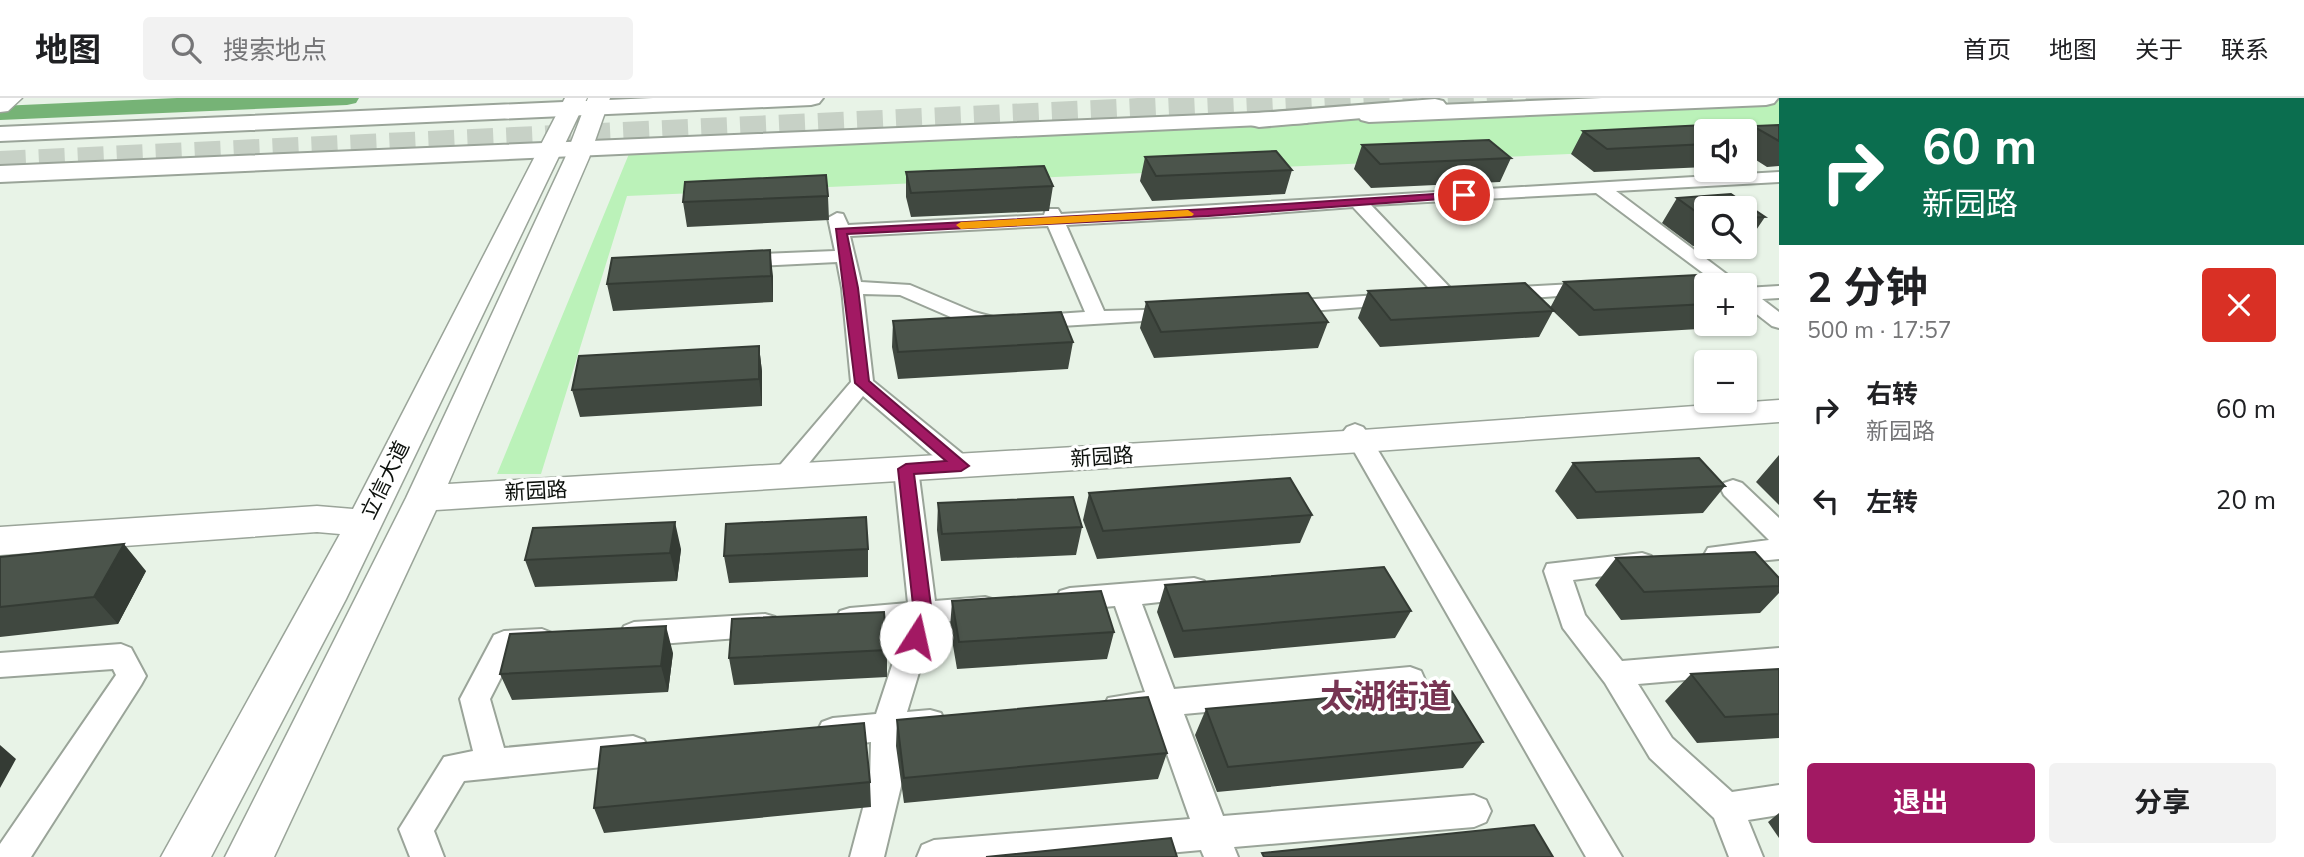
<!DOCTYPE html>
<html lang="zh">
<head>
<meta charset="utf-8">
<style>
	body { margin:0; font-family:"Nunito Sans","Noto Sans SC",sans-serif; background:#f2f2f2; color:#202124; height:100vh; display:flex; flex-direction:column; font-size:26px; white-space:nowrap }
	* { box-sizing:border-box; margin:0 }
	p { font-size:23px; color:#757577 }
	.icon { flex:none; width:38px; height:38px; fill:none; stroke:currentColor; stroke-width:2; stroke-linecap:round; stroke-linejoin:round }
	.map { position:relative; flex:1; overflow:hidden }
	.sheet { display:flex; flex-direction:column; background:#fff; width:525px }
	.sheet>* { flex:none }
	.top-card { background:#0b6e4f; color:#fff; overflow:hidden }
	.fabs { position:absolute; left:1694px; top:21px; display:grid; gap:14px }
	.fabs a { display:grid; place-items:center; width:63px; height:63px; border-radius:7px; background:#fff; box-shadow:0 2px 5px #0004; font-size:35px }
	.pin { position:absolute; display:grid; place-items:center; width:60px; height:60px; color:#fff; margin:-30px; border:4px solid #fff; border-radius:50%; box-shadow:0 2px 7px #0007 }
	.me { position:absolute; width:77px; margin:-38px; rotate:10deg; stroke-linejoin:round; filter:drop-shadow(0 0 5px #0008) }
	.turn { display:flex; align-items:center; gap:24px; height:147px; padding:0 28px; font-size:32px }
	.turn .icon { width:91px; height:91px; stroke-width:2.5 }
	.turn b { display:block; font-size:49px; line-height:60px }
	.round { display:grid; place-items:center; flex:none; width:74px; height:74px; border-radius:7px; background:#f2f2f2 }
	.overview { display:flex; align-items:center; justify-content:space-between; height:119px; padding:0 28px }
	h1 { font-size:42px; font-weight:700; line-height:52px }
	.cta { display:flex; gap:14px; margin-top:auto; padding:14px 28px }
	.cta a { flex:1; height:80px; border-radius:7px; background:#a21963; color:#fff; font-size:28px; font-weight:700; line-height:80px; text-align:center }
	.cta a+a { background:#f2f2f2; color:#202124 }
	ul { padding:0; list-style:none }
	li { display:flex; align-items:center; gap:21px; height:91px; padding:0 28px }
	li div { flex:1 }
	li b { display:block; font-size:26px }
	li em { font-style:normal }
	header { display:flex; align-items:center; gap:42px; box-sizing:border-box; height:98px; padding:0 35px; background:#fff; border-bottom:2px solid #e0e0e0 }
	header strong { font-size:33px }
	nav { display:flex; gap:38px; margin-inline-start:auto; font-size:24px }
	.search { width:490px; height:63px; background:#f2f2f2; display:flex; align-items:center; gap:18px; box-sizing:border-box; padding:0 24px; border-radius:7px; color:#757577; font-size:26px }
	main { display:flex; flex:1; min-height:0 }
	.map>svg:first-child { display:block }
	.green { fill:#bbf2b9 }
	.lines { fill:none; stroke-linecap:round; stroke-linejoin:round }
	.river { fill:#76b376; fill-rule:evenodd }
	.highway-tunnel { stroke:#c7d1c6; stroke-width:26; stroke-dasharray:26 13; stroke-linecap:butt }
	.street-casing { stroke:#9aa499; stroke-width:4 }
	.secondary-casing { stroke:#9aa499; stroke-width:3 }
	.primary-casing { stroke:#9aa499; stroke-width:4 }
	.highway-casing { stroke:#9aa499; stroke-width:4 }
	.street { fill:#fff; fill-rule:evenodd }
	.secondary { fill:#fff; fill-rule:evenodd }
	.primary { fill:#fff; fill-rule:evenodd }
	.highway { fill:#fff; fill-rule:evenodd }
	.wall { fill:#404840 }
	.shaded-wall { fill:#343b34 }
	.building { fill:#4b544b; stroke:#343b34; stroke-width:2 }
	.route { fill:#a21963; stroke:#691040; stroke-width:2 }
	.slow { fill:#f59e0b }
	.labels { text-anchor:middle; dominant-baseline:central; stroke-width:7; stroke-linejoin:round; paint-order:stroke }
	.street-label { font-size:21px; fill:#0c100c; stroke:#fff }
	.near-district-label { font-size:33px; font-weight:bold; fill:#773452; stroke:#fff }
</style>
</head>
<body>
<header>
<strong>地图</strong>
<div class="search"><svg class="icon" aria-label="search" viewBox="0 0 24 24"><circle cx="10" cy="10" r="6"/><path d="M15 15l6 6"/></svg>搜索地点</div>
<nav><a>首页</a><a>地图</a><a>关于</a><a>联系</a></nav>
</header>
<main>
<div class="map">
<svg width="1779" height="759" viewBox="0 0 1779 759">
	<rect width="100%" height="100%" fill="#e8f3e7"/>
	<!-- green -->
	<path class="green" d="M1779,0V47L1745,49V33H1706V50L627,98L541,376H497L631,51Z"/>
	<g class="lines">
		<!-- river -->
		<path class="river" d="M177,0H359L356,5L347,7L0,22V8Z"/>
		<!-- highway-tunnel -->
		<path class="highway-tunnel" d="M1448,7L1583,0
			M0,66L1417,0"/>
		<defs>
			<path id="street" d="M1779,74V84L1616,93L1741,187H1719L1596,95L1371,107L1455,195L1458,199L1455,203H1441L1353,109L1234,118L1066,127L1104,213L1183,211L1186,215L1183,219L1176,221L997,232L960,223L900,197L863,196L873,283L970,362L973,368L970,374L961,376L952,374L863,298L793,385L784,388L775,385L772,379L775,373L851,284L842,190L837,164L737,169L728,163L737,157L835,153L828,120L837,115L843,116L848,127L1044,117L1046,111H1058L1061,116ZM1048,128L1085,214L997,220L974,214L910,187L861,184L850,138Z
				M1592,185L1602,191L1599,195L1503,202L1496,200L1493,196L1496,192L1503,190Z
				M1779,188V200L1762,201L1779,214V230L1772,228L1745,207V190Z
				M1396,196L1403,198L1406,202L1403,206L1283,215L1276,213L1273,209L1276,205L1283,203Z
				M1355,326L1363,329L1367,334L1622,759H1586L1343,334L1347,329Z
				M906,363L915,365L918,371L935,503L985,499L995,502L999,510L995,518L934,525L907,614L930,612L941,615L945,625L941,635L902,641V684L884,759H850L870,684L871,644L833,648L822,644L817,634L822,624L833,620L876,616L905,528L850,532L840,529L836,521L840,513L850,510L908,505L894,371L897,365Z
				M1733,382L1742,385L1779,420V461L1717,467L1708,464L1704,457L1708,450L1769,442L1724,397L1721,391L1724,385Z
				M1642,455L1651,458L1655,465L1651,472L1573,482L1585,517L1622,563L1779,550V574L1638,586L1672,640L1732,694L1779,687V717L1748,722L1763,759H1729L1714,720L1650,660L1605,585L1563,530L1544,473L1547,466Z
				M1194,480L1204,483L1208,491L1204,499L1142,506L1174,591L1410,569L1421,573L1425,582L1421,591L1410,595L1184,616L1223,718L1474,697L1486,702L1491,713L1486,724L1474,729L1234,749L1238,759H1204L1201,752L1125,759H917L922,747L934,742L1190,721L1154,619L1119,622L1108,618L1104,609L1108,600L1145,594L1115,508L1070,512L1060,509L1056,501L1060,493L1070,490Z
				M765,516L775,519L779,527L775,535L765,538L634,548L624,544L620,536L624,528L634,524Z
				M542,531L552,535L556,543L552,551L542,555L513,556L490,601L504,650L633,638L644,642L649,652L644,662L633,666L464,683L434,733L444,759H410L399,731L444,659L473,653L460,601L494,537L504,533Z
				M121,546L131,550L146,578L141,587L31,759H0V746L116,577L113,571L0,579V555Z"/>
			<path id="secondary" d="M0,0H22L8,13L0,14Z
				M565,0H587L346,501L211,759H161L340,436L317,434L0,457V429L317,408L353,411Z
				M588,0H610L589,60L448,386L1362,332L1779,302V324L1362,354L436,412L274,759H225L406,400L565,60Z"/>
			<path id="primary" d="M653,0H823L819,5L811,7L0,43V29Z
				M1602,0H1778L1774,5L1766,7L1369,24L1361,22L1357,17L1361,12L1369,10Z
				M1299,13L1307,15L1311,20L1307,25L0,84V68Z"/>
			<path id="highway" d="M1435,1L1443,3L1447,8L1443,13L1259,29L1251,27L1247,22L1251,17L1259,15Z"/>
		</defs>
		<!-- street casing -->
		<use href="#street" class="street-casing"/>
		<!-- secondary casing -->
		<use href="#secondary" class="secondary-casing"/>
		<!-- primary casing -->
		<use href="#primary" class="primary-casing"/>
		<!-- highway casing -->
		<use href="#highway" class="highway-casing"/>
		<!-- street -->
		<use href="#street" class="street"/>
		<!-- secondary -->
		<use href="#secondary" class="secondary"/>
		<!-- primary -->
		<use href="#primary" class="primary"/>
		<!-- highway -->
		<use href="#highway" class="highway"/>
	</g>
	<!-- wall -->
	<path class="wall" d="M1779,27V68L1767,69L1745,55V42L1753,28Z
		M1583,33H1706V69L1594,74L1571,56Z
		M1362,47L1511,60L1500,84L1371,90L1354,71Z
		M1145,59L1292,72L1285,96L1152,103L1140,83Z
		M906,74L1053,88L1049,113L911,119L906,99Z
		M1731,96L1765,119L1748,144H1745V110H1706V147L1693,148L1662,125L1677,100Z
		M828,98L829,122L687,129L683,104Z
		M773,178V204L613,213L607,186Z
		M1564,184L1706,187V226H1736L1733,229L1579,238L1553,213L1539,239L1380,249L1358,220L1368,193L1550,210Z
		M1745,197L1752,203L1745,214Z
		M1146,204L1328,224L1318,250L1154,260L1140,230Z
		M893,223L1073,244L1068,271L898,281L892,249Z
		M759,248L762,274V308L580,319L572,292Z
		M1779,357V407L1756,384Z
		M1573,365L1725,388L1703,415L1577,421L1555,393Z
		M1089,395L1312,417L1300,445L1097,461L1083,422Z
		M938,405L1082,429L1076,457L941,463L937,432Z
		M681,451L677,483L535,489L525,462Z
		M868,451V479L729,485L724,458Z
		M0,459L146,473L118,526L0,539Z
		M1616,460L1779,480V495L1760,515L1621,522L1595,487Z
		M1165,487L1411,513L1395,540L1174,560L1157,514Z
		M952,503L1114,534L1107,561L957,571L950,530Z
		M887,552V579L734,587L729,560Z
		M673,555L668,594L512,602L500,576Z
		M1779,571V640L1697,645L1665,603L1691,576Z
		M1206,611L1483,644L1463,670L1217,694L1195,637Z
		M897,622L1167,655L1158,681L904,705L896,648Z
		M870,684L871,709L604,735L594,710Z
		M1779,715V740L1768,724Z"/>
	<!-- shaded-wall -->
	<path class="shaded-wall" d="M770,152L773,178V204L771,178Z
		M759,248L762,274V308L759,281Z
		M675,424L681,451L677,483L670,455Z
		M124,446L146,473L118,526L94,499Z
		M666,528L673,555L668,594L661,568Z
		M0,647L16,661L0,690Z"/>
	<!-- building -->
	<path class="building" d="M1705,27L1714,33H1706V46L1607,51L1583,33Z
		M1779,27V43L1753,28Z
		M1489,42L1511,60L1380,66L1362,47Z
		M1276,53L1292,72L1156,78L1145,59Z
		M1044,68L1053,88L911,95L906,74Z
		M826,77L828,98L683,104L685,84Z
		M1731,96L1765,119L1745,120V110H1706V121L1677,100Z
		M770,152L771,178L607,186L612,160Z
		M1717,176L1732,187H1706V206L1594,212L1564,184Z
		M1525,185L1554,213L1391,222L1368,193Z
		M1308,195L1328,224L1161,234L1146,204Z
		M1745,197L1752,203H1745Z
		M1061,214L1073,244L898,254L893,223Z
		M759,248V281L572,292L579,258Z
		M1699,360L1725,388L1596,394L1573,365Z
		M1290,380L1312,417L1103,433L1089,395Z
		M1073,399L1082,429L942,436L938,405Z
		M866,419L868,451L724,458L726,426Z
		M675,424L670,455L525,462L533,430Z
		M124,446L94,499L0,509V459Z
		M1755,454L1779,480V488L1644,494L1616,460Z
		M1384,469L1411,513L1183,533L1165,487Z
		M1101,493L1114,534L959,544L952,503Z
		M884,514L887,552L729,560L732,521Z
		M666,528L661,568L500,576L510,536Z
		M1779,571V616L1725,619L1691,576Z
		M1449,589L1483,644L1228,669L1206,611Z
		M1148,599L1167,655L904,680L897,622Z
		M864,625L870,684L594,710L601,649Z
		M1534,727L1553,759H1264L1262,755Z
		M1171,740L1177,759H986Z"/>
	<!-- route -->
	<path class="route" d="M1464,94L1470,97L1468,99L1208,118L847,136L858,190L869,283L969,368L961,373L914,376L932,516L922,544L916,547L909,544L906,539L914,516L898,371L906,366L946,363L855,285L836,131L1208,111Z"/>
	<!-- slow -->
	<path class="slow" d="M1188,112L1194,116L1192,118L961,131L956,127L961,124Z"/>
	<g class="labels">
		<!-- street labels -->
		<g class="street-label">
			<text transform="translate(1102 359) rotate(-4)">新园路</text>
			<text transform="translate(385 382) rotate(-64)">立信大道</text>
			<text transform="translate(536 393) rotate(-3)">新园路</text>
		</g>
		<!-- near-district labels -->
		<g class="near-district-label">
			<text x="1386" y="599">太湖街道</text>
		</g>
	</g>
</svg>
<div class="fabs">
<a><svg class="icon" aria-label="sound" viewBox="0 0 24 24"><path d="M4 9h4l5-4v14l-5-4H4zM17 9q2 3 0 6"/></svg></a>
<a><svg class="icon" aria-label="search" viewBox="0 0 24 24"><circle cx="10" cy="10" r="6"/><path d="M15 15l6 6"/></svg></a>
<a>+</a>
<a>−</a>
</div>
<div class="pin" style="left:1464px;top:97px;background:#d93025"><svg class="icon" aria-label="arrive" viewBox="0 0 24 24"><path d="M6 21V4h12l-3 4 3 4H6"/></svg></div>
<svg class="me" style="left:916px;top:539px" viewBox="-20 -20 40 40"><circle r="19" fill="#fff"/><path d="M0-13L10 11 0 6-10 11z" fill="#a21963"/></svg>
</div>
<section class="sheet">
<div class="top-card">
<div class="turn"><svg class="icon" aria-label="right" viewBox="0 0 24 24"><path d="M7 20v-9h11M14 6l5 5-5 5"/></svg><div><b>60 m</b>新园路</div></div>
</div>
<div class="overview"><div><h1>2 分钟</h1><p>500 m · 17:57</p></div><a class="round" style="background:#d93025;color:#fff"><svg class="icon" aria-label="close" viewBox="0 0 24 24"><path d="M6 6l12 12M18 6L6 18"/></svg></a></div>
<ul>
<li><svg class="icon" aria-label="right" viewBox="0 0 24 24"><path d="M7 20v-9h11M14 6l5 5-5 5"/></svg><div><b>右转</b><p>新园路</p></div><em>60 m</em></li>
<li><svg class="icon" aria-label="left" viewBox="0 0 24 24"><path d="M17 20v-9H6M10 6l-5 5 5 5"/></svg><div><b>左转</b></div><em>20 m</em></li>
</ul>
<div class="cta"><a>退出</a><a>分享</a></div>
</section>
</main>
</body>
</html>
